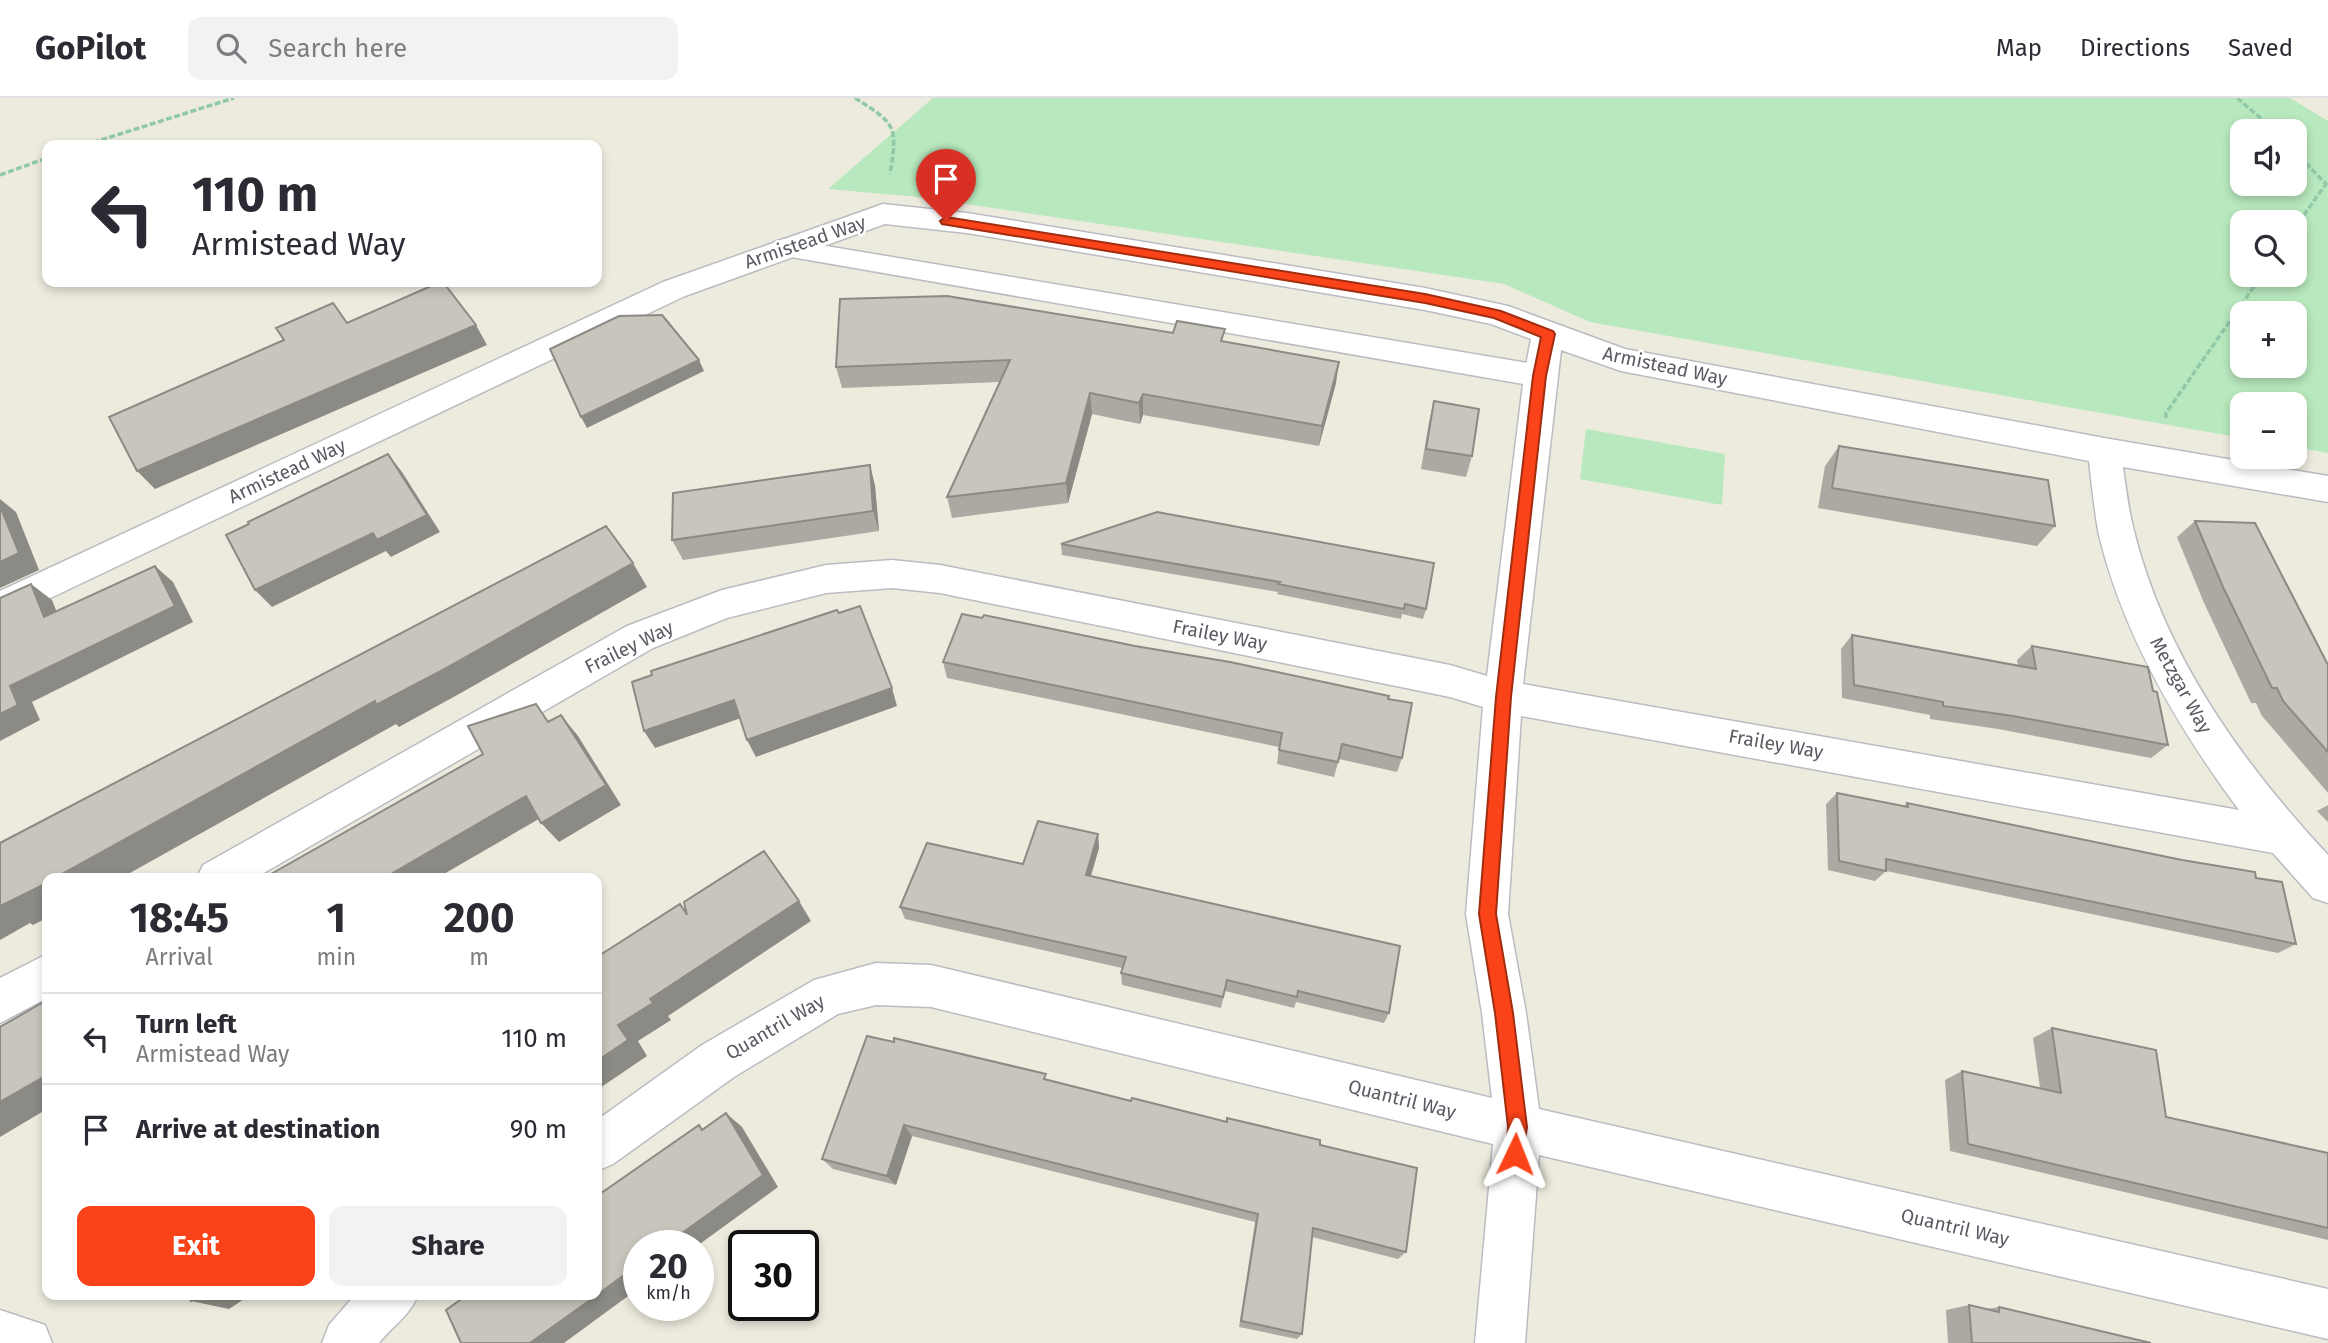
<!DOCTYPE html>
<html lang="en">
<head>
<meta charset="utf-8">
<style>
	body { margin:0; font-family:"Fira Sans",sans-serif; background:#f2f2f3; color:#2b2b33; height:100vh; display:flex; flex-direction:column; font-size:26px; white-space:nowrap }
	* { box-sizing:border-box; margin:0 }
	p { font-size:23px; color:#7c7c81 }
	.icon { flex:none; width:38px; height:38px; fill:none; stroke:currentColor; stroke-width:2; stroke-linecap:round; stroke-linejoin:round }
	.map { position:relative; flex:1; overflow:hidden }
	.panel { position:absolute; left:42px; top:775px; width:560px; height:427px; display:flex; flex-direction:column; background:#fff; border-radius:14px; box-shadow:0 4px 10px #0003 }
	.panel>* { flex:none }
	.guide { position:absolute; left:42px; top:42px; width:560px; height:147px; border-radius:14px; box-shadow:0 4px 10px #0003; background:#fff; color:#2b2b33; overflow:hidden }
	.controls { position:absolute; left:2230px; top:21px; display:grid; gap:14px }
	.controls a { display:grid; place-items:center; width:77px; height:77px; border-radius:14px; background:#fff; box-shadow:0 4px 10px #0003; font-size:35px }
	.speed { position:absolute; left:623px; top:1132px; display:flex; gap:14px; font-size:35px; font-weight:700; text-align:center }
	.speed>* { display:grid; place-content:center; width:91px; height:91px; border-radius:50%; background:#fff; box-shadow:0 4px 10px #0003; line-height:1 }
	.speed small { font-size:18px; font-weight:400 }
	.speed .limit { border:4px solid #111; border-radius:10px; background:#fff; color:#111 }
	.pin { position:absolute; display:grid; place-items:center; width:60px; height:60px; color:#fff; margin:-72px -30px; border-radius:50% 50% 50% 0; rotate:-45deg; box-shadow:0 0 7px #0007 }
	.pin .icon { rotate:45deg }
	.me { position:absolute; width:77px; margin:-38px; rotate:2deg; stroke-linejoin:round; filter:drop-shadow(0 0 5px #0008) }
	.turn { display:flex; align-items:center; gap:24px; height:147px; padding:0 35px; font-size:32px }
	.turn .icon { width:91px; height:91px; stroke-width:2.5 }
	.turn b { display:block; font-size:49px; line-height:60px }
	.eta { display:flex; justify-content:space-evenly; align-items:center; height:119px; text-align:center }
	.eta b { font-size:42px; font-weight:700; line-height:49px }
	.cta { display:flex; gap:14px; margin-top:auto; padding:14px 35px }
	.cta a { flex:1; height:80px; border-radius:14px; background:#fa4318; color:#fff; font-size:28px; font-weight:700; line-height:80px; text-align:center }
	.cta a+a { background:#f2f2f3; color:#2b2b33 }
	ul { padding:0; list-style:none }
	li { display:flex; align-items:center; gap:21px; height:91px; padding:0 35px; border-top:2px solid #e1e1e2 }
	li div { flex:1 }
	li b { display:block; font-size:26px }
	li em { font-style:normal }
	header { display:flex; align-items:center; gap:42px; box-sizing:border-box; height:98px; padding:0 35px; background:#fff; border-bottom:2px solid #e1e1e2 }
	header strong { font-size:33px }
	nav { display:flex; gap:38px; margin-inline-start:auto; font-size:24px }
	.search { width:490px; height:63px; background:#f2f2f3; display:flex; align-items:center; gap:18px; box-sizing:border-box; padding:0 24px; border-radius:14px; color:#7c7c81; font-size:26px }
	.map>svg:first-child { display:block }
	.green { fill:#b8e8bd; fill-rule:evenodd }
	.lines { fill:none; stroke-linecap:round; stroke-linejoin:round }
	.lane-casing { stroke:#babcc2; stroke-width:3 }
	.street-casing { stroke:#babcc2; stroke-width:3 }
	.path { stroke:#90c9a7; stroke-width:3.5; stroke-dasharray:6 2.5; stroke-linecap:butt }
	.lane { fill:#fff; fill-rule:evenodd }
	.street { fill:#fff; fill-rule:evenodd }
	.wall { fill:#aca9a2 }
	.shaded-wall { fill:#8c8a84 }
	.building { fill:#c8c5bc; stroke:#8c8a84; stroke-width:2 }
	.route { fill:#fa4318; stroke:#a22c10; stroke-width:2 }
	.labels { text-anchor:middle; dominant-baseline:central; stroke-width:5; stroke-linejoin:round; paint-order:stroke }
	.street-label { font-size:19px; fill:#585b62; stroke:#fff }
</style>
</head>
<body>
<header>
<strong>GoPilot</strong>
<div class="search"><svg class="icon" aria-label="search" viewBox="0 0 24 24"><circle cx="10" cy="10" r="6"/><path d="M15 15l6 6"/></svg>Search here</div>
<nav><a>Map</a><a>Directions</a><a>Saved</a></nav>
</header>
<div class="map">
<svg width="2328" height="1245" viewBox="0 0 2328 1245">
	<rect width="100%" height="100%" fill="#edebde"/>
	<!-- green -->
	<path class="green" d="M933,0H2290L2328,23V355L2294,349V306H2242V340L1590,224L1504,186L919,99L828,91ZM2242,33H2294V86H2242ZM2242,124H2294V177H2242ZM2242,215H2294V268H2242Z
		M1586,331L1725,356L1722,407L1580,381Z"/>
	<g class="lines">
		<defs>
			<path id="lane" d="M784,141L1540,267L1550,271L1555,278L1550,285L1540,289L774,156L770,150L774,144Z"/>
			<path id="street" d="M883,106L967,115L1425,190L1508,208L1625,251L2104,340L2328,378V404L2123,369C2126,392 2129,415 2135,437C2166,559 2243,666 2328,757V805L2313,800L2273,755L1521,618L1508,816L1526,915L1539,1011L2328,1191V1241L1539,1057L1525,1245H1475L1493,1046L931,909L876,907L838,916L734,979L613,1066L597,1073V1022L702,947L814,882L876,865L931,867L1492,1000L1482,915L1466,816L1483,609L1450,599L940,495L892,490L826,495L727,520L653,550L255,780H197L203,767L627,528L722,492L826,467L892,462L940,467L1450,567L1487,578L1524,278L1531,241L1491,226L1425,212L967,135L885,126L685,198L0,524V493L663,184ZM1561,252L1621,273L2089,363C2092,387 2094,412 2099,437C2123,537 2178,630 2239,712L1523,586Z
				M47,856V900L0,925V880Z
				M355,1197H418C409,1219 394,1226 379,1245H322L329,1227Z
				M0,1212L45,1227L52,1245H0Z"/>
		</defs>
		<!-- lane casing -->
		<use href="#lane" class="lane-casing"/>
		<!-- street casing -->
		<use href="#street" class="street-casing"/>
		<!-- path -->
		<path class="path" d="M855,0C896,26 898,28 890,76
			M2237,0L2276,33
			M85,47L234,0
			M2294,53L2326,86
			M0,77L47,60
			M2294,131L2328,83
			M2166,320V315L2262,177"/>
		<!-- lane -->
		<use href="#lane" class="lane"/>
		<!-- street -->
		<use href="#street" class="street"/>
	</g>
	<!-- wall -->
	<path class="wall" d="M1224,243L1336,285L1319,348L1143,317L1140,326L1092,316L1068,405L952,420L947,399L1000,284L842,290L836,269Z
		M1434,303L1472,358L1466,379L1421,371L1429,324Z
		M1839,348L2055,428L2037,448L1818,410L1825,368Z
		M870,367L875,388L879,433L683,462L672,442Z
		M1157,414L1426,511L1423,521L1402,516L1401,521L1277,496L1278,494L1062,457L1061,446Z
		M2195,423L2328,567V695L2262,618L2256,605H2251L2204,505L2177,439Z
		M982,520L1388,601L1402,660L1397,674L1339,661L1334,679L1277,666L1279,649L947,580L943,564Z
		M1852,537L2018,568L2017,562L2032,548L2153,593L2168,647L2151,660L1998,631L1930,621V617L1842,600L1841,551Z
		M1837,695L1904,708L1907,705L2256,780L2296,846L2278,855L1886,773L1875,783L1828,772L1826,706Z
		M2328,707V724L2317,713Z
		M1098,736L1099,750L1091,778L1389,915L1384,925L1296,904L1294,910L1225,893L1221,910L1122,887L1121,875L1122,870L905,821L900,809L1023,766Z
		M2052,930L2166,1019L2328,1055V1142L1950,1053L1945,982L1962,973L2040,990L2033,940Z
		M894,944L1131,1003L1320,1047L1406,1154L1398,1161L1312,1139L1302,1236L1297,1241L1239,1229L1255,1124L912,1038L896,1087L833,1071L822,1061Z
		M1969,1207L1987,1211L1999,1209L2151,1245H1948L1946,1212Z"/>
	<!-- shaded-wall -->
	<path class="shaded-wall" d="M476,227L487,247L155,391L137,373Z
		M699,262L704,273L587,330L581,319Z
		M1339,264L1336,285L1319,348L1322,328Z
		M1090,295L1092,316L1068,405L1066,385Z
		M1143,296V317L1140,326L1139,305Z
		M388,356L402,374L440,434L391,459L386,453L272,509L255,492Z
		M870,367L875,388L879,433L873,413Z
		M0,401L16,414L39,472L0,490Z
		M633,465L647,489L459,596L399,629L396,626L121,780H55L375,603Z
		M155,468L173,484L193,524L32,604L40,622L0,643V616L10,588Z
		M31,486L52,502L65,535L44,519Z
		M892,590L897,608L756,659L747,642Z
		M734,602L744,619L655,650L644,633Z
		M561,617L578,638L621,707L559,744L541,725Z
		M526,698L544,718L437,780H384Z
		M1098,736L1099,750L1087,790L1086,777Z
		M47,785V820L33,827L30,825L0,842V808Z
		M799,803L811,823L668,918L671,922L638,943L647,958L597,992V963L618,927L650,901Z
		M47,977V1011L0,1039V1004Z
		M726,1015L742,1029L778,1089L697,1148H664Z
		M904,1027L912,1038L896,1087L887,1078Z
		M639,1166V1190L564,1245H530Z
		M201,1197H250L229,1211L191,1203Z"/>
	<!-- building -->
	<path class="building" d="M440,184H443L476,227L137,373L109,319L284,242L276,230L333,205L347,225Z
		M947,198L1173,235L1177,223L1225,231L1221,243L1339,264L1322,328L1143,296L1139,305L1090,295L1066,385L947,399L1010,262L836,269L840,201Z
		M662,217L699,262L581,319L550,251L619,218Z
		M1434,303L1479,311L1472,358L1426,351Z
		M1839,348L2048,382L2055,428L1832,390Z
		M388,356L427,417L377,442L373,435L255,492L226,437L249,426L248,424Z
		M870,367L873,413L672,442L673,395Z
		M0,408L19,455L0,464Z
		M1157,414L1434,465L1426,511L1405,506L1404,511L1278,486L1280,484L1061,446Z
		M2195,423L2255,425L2328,567V654L2283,603L2277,590H2272L2223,489Z
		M606,428L633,465L439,574L376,607L375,603L55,780H47V785L0,808V745Z
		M155,468L175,508L10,588L18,607L0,616V500L31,486L44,519Z
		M860,508L892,590L747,642L734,602L644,633L632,584L652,577L651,573L837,512L839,515Z
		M962,516L982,520L984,517L1135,548L1230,564L1389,598L1388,601L1412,605L1402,660L1342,646L1338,664L1279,652L1282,635L943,564Z
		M1852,537L2036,571L2032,548L2148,569L2153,593L2157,594L2168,647L2013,618L1943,608V604L1854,587Z
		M536,606L548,624L561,617L606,687L541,725L526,698L384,780H264L483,656L468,628Z
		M1837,695L1908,709L1907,705L2182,762L2255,774L2256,780L2282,784L2296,846L1886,761V773L1839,763Z
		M1038,723L1098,736L1086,777L1400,848L1389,915L1298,893L1297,899L1227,882L1223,899L1121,875L1126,859L900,809L927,745L1023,766Z
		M764,753L799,803L650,901L653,905L618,927L628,942L597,963V859L680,806L687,817L684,804Z
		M47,902V977L0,1004V929Z
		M2052,930L2156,952L2166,1019L2328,1055V1130L1968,1046L1962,973L2061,995Z
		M867,938L894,944V940L1046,976L1044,981L1131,1003L1132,1000L1227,1024V1020L1320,1042V1047L1417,1070L1406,1154L1313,1130L1302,1236L1241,1223L1258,1116L904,1027L887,1078L822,1061Z
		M726,1015L763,1077L664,1148H639V1166L597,1197V1098L699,1027L702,1032Z
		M189,1197H201L191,1203Z
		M467,1197H597L530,1245H461L446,1212Z
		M1969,1207L1999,1214V1209L2151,1245H1972Z"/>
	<!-- route -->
	<path class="route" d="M946,119L1425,196L1501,213L1553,233L1555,236L1546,278L1511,599L1496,816L1513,915L1527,1029L1522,1063L1515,1066L1509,1063L1506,1056L1508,1029L1495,915L1479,816L1496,599L1533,278L1541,239L1494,220L1425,205L942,126L940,123Z"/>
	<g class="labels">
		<!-- street labels -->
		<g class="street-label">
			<text transform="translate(805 144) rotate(-19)">Armistead Way</text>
			<text transform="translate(1665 268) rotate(12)">Armistead Way</text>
			<text transform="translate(287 373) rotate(-25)">Armistead Way</text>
			<text transform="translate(1220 537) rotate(11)">Frailey Way</text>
			<text transform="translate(629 549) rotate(-26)">Frailey Way</text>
			<text transform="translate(2181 587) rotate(61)">Metzgar Way</text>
			<text transform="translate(1776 646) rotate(10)">Frailey Way</text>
			<text transform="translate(775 929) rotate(-30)">Quantril Way</text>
			<text transform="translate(1402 1001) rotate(14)">Quantril Way</text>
			<text transform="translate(1955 1129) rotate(13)">Quantril Way</text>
		</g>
	</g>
</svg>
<div class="controls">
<a><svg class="icon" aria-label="sound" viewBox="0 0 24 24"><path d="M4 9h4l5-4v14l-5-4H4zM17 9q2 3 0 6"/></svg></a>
<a><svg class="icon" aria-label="search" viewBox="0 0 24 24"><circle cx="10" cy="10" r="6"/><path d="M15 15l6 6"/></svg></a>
<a>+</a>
<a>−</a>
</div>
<div class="speed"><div>20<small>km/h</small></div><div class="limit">30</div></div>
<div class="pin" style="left:946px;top:123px;background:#d93025"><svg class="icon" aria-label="arrive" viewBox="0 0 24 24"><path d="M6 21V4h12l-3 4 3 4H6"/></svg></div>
<svg class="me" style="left:1515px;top:1056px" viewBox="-20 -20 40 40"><path d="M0-17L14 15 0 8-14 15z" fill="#fa4318" stroke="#fff" stroke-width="4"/></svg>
<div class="guide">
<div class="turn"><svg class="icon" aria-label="left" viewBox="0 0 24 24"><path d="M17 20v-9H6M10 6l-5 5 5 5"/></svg><div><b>110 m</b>Armistead Way</div></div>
</div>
<section class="panel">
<div class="eta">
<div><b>18:45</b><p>Arrival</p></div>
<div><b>1</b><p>min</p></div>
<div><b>200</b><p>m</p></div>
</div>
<ul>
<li><svg class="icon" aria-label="left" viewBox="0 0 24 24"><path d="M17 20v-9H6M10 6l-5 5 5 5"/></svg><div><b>Turn left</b><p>Armistead Way</p></div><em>110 m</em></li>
<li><svg class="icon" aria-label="arrive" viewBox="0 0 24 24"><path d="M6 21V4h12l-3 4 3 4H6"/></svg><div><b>Arrive at destination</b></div><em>90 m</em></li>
</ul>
<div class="cta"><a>Exit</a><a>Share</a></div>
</section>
</div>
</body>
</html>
